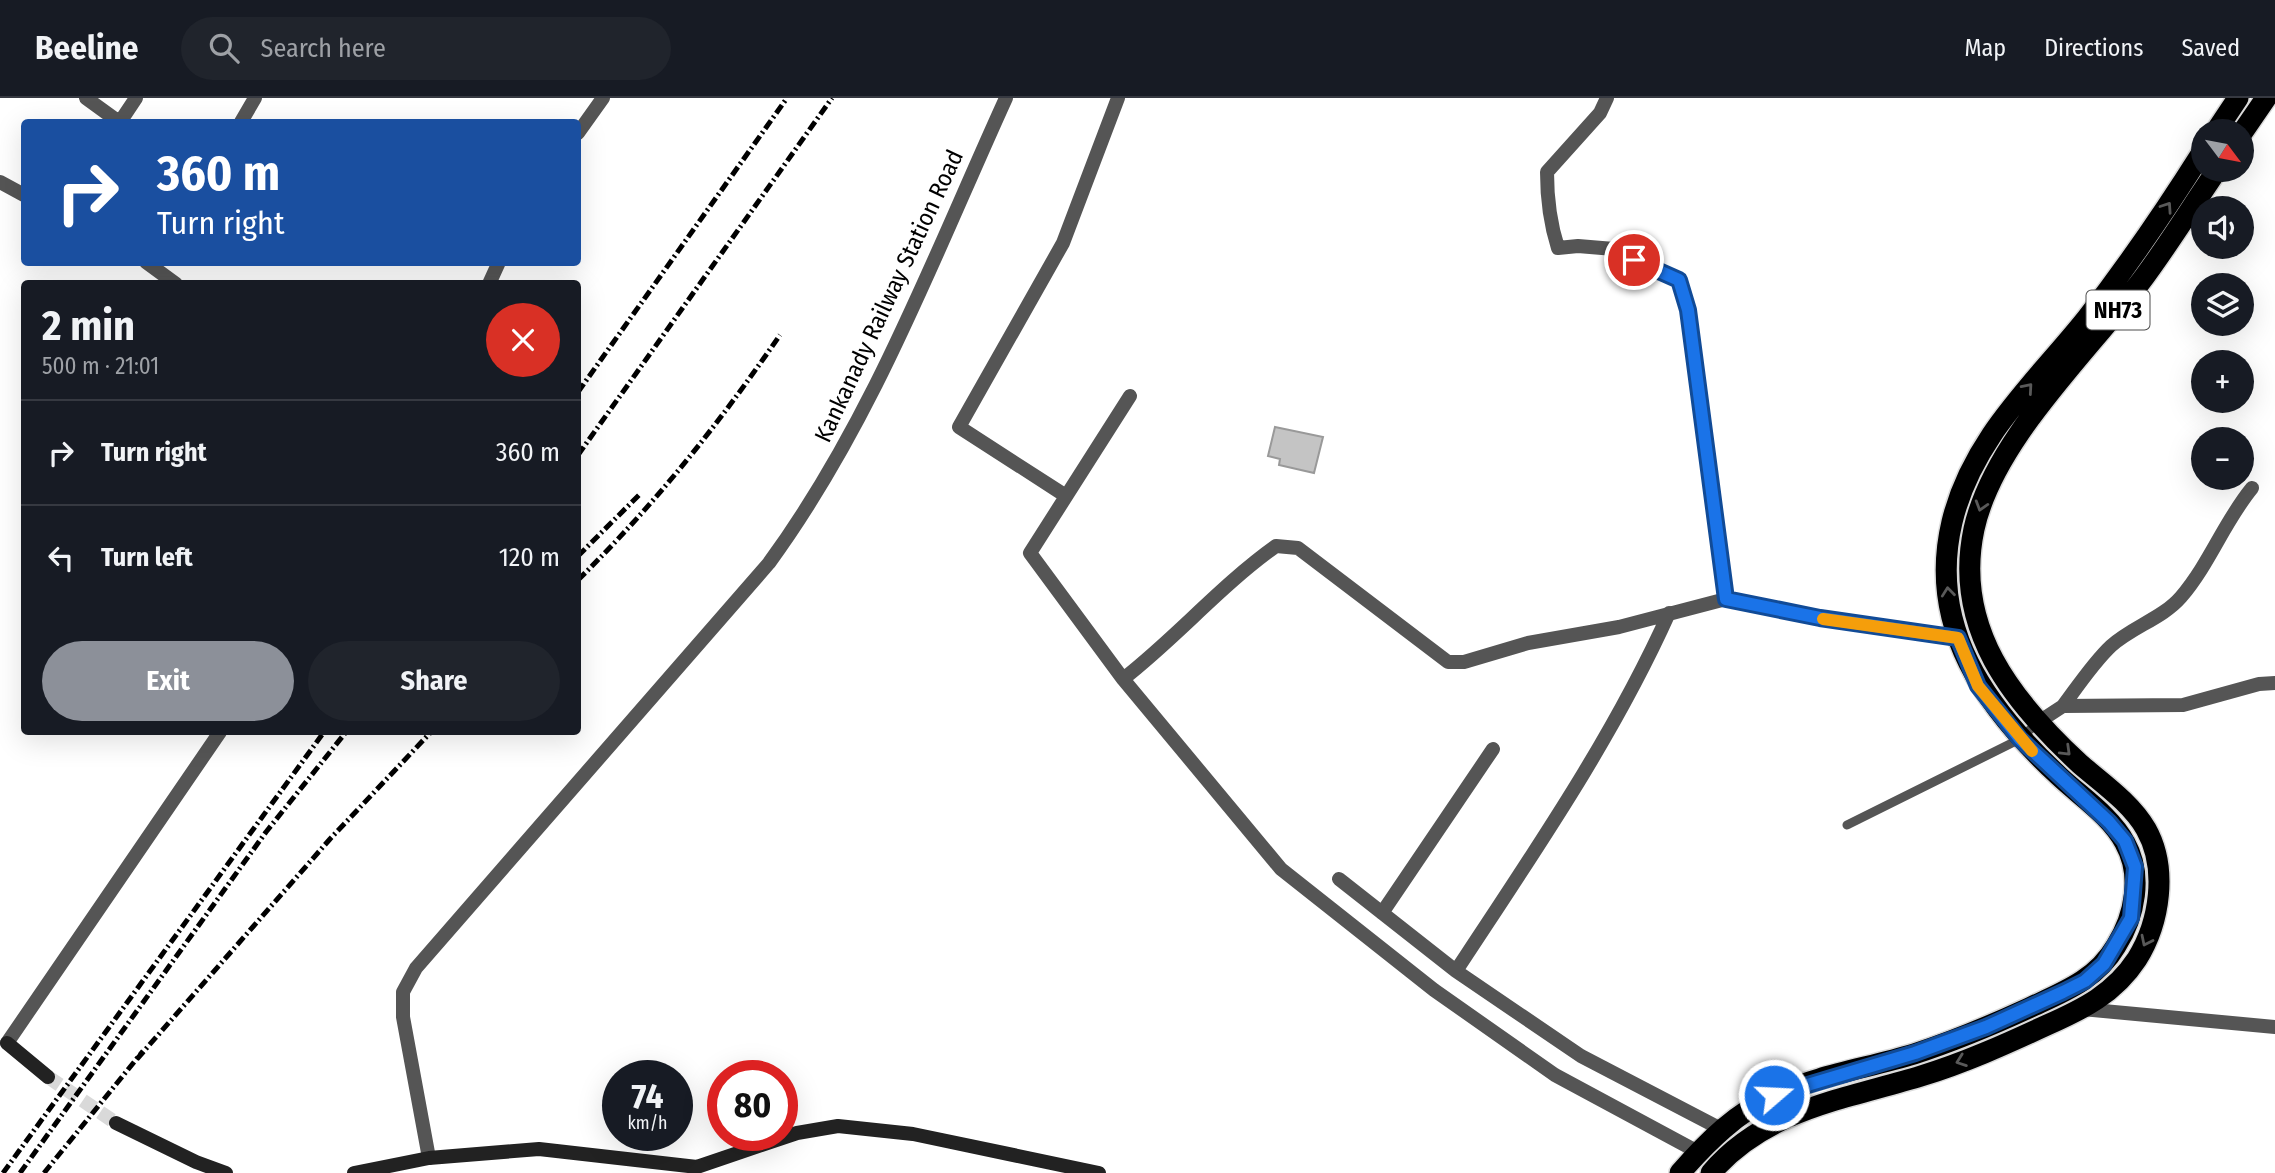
<!DOCTYPE html>
<html lang="en">
<head>
<meta charset="utf-8">
<style>
	body { margin:0; font-family:"Fira Sans Condensed",sans-serif; background:#20242c; color:#f1f3f6; height:100vh; display:flex; flex-direction:column; font-size:26px; white-space:nowrap }
	* { box-sizing:border-box; margin:0 }
	p { font-size:23px; color:#9ea1a6 }
	.icon { flex:none; width:38px; height:38px; fill:none; stroke:currentColor; stroke-width:2; stroke-linecap:round; stroke-linejoin:round }
	.map { position:relative; flex:1; overflow:hidden }
	.panel { position:absolute; left:21px; top:182px; width:560px; height:455px; display:flex; flex-direction:column; background:#171b24; border-radius:7px; box-shadow:0 7px 28px #0002 }
	.panel>* { flex:none }
	.hud { position:absolute; left:21px; top:21px; width:560px; height:147px; border-radius:7px; box-shadow:0 7px 28px #0002; background:#1a4fa0; color:#fff; overflow:hidden }
	.needle { width:46px; rotate:122deg }
	.fabs { position:absolute; left:2191px; top:21px; display:grid; gap:14px }
	.fabs a { display:grid; place-items:center; width:63px; height:63px; border-radius:50%; background:#171b24; box-shadow:0 7px 28px #0002; font-size:35px }
	.speed { position:absolute; left:602px; top:962px; display:flex; gap:14px; font-size:35px; font-weight:700; text-align:center }
	.speed>* { display:grid; place-content:center; width:91px; height:91px; border-radius:50%; background:#171b24; box-shadow:0 7px 28px #0002; line-height:1 }
	.speed small { font-size:18px; font-weight:400 }
	.speed .limit { border:10px solid #d22; background:#fff; color:#111 }
	.pin { position:absolute; display:grid; place-items:center; width:60px; height:60px; color:#fff; margin:-30px; border:4px solid #fff; border-radius:50%; box-shadow:0 2px 7px #0007 }
	.me { position:absolute; width:77px; margin:-38px; rotate:71deg; stroke-linejoin:round; filter:drop-shadow(0 0 5px #0008) }
	.turn { display:flex; align-items:center; gap:24px; height:147px; padding:0 21px; font-size:32px }
	.turn .icon { width:91px; height:91px; stroke-width:2.5 }
	.turn b { display:block; font-size:49px; line-height:60px }
	.round { display:grid; place-items:center; flex:none; width:74px; height:74px; border-radius:37px; background:#20242c }
	.head { display:flex; align-items:center; justify-content:space-between; height:119px; padding:0 21px }
	h1 { font-size:42px; font-weight:700; line-height:52px }
	.primary-button { display:flex; gap:14px; margin-top:auto; padding:14px 21px }
	.primary-button a { flex:1; height:80px; border-radius:42px; background:#8c9099; color:#fff; font-size:28px; font-weight:700; line-height:80px; text-align:center }
	.primary-button a+a { background:#20242c; color:#f1f3f6 }
	ul { padding:0; list-style:none }
	li { display:flex; align-items:center; gap:21px; height:105px; padding:0 21px; border-top:2px solid #363941 }
	li div { flex:1 }
	li b { display:block; font-size:26px }
	li em { font-style:normal }
	header { display:flex; align-items:center; gap:42px; box-sizing:border-box; height:98px; padding:0 35px; background:#171b24; border-bottom:2px solid #363941 }
	header strong { font-size:33px }
	nav { display:flex; gap:38px; margin-inline-start:auto; font-size:24px }
	.search { width:490px; height:63px; background:#20242c; display:flex; align-items:center; gap:18px; box-sizing:border-box; padding:0 24px; border-radius:38px; color:#9ea1a6; font-size:26px }
	.map>svg:first-child { display:block }
	.building { fill:#c4c4c4; stroke:#999; stroke-width:2 }
	.lines { fill:none; stroke-linecap:round; stroke-linejoin:round }
	.secondary-tunnel { stroke:#d9d9d9; stroke-width:14; stroke-dasharray:14 7; stroke-linecap:butt }
	.highway-casing { stroke:#dbdbdb; stroke-width:24 }
	.lane { stroke:#555; stroke-width:9 }
	.street { stroke:#555; stroke-width:14 }
	.secondary { stroke:#222; stroke-width:14 }
	.highway { stroke:#000; stroke-width:21 }
	.rail { stroke:#000; stroke-width:5; stroke-dasharray:10 3.5 2 3.5; stroke-linecap:butt }
	.oneway { stroke:#595959 }
	.route-casing { stroke:#114b97; stroke-width:18 }
	.route { stroke:#1a73e8; stroke-width:12 }
	.slow { stroke:#f59e0b; stroke-width:12 }
	.labels { text-anchor:middle; dominant-baseline:central; stroke-width:6; stroke-linejoin:round; paint-order:stroke }
	.shield { fill:#fff; stroke:#4c4c4c; stroke-width:2 }
	.shield-label { font-size:23px; font-weight:bold; fill:#000 }
	.street-label { font-size:24px; fill:#000; stroke:#fff }
</style>
</head>
<body>
<header>
<strong>Beeline</strong>
<div class="search"><svg class="icon" aria-label="search" viewBox="0 0 24 24"><circle cx="10" cy="10" r="6"/><path d="M15 15l6 6"/></svg>Search here</div>
<nav><a>Map</a><a>Directions</a><a>Saved</a></nav>
</header>
<div class="map">
<svg width="2275" height="1075" viewBox="0 0 2275 1075">
	<rect width="100%" height="100%" fill="#fff"/>
	<!-- building -->
	<path class="building" d="M1275,329L1323,339L1314,375L1279,367L1280,361L1268,358Z"/>
	<g class="lines">
		<!-- secondary-tunnel -->
		<path class="secondary-tunnel" d="M48,979L116,1025"/>
		<defs>
			<path id="highway" d="M2216,33L2238,0
				M2242,35L2266,0
				M1680,1075C1707,1044 1737,1014 1775,997C1819,977 1868,970 1914,956C1954,943 1992,927 2029,910C2063,894 2096,882 2116,848C2135,818 2143,777 2125,745C2111,718 2080,698 2059,678C1986,610 1927,529 1952,424C1972,340 2035,285 2087,220C2129,166 2167,110 2203,53
				M1711,1075C1765,1011 1846,1001 1921,978C1964,965 2006,946 2047,927C2083,911 2114,896 2137,861C2160,824 2168,770 2146,731C2131,705 2102,685 2080,666C2012,603 1953,530 1974,431C1994,340 2090,253 2145,178C2170,144 2193,107 2217,72"/>
		</defs>
		<!-- highway casing -->
		<use href="#highway" class="highway-casing"/>
		<!-- lane -->
		<path class="lane" d="M1847,727L2020,641L2037,625"/>
		<!-- street -->
		<path class="street" d="M86,0L119,24
			M1607,0L1600,15L1547,74C1547,100 1550,125 1558,150L1578,148L1614,151L1679,182L1688,212L1726,501
			M120,24L136,0
			M241,24L255,0
			M578,35L603,0
			M0,84L24,97
			M146,164L176,186
			M489,186L499,164
			M1130,298L1030,455L1123,581L1281,771L1434,892L1555,977L1698,1054
			M1066,398L959,329L1063,145L1118,0
			M1669,515C1612,642 1532,757 1456,873L1581,958L1721,1031
			M1123,581C1177,539 1220,488 1276,448L1298,450L1448,564H1464L1528,545L1619,529L1726,501L1820,520L1958,540
			M2063,608C2078,588 2093,565 2111,548C2132,529 2163,520 2181,499C2210,465 2224,424 2252,390
			M2037,625L2063,608L2183,607L2259,586L2275,585
			M1339,781L1456,873
			M1382,815L1493,651
			M2082,911L2275,929
			M7,945L220,634
			M429,1060L403,919V894L416,870L769,465C872,324 934,158 1006,0"/>
		<!-- secondary -->
		<path class="secondary" d="M7,945L48,979
			M116,1025L196,1064L226,1075
			M354,1075L429,1060L539,1051L697,1069L797,1035L838,1028L913,1036L1099,1075"/>
		<!-- highway -->
		<use href="#highway" class="highway"/>
		<!-- rail -->
		<path class="rail" d="M578,294L787,0
			M578,357L832,0
			M578,458L639,397
			M578,482C656,405 718,327 780,237
			M137,961L330,741L431,634
			M3,1075L324,634
			M20,1075L266,734L346,634
			M44,1075L143,953"/>
	</g>
	<!-- one-way arrows -->
	<defs><path id="oneway-chevron" d="M-2-3.5L2.5 0L-2 3.5" fill="none" stroke-width="1.6" stroke-linecap="round" stroke-linejoin="round" transform="scale(1.75)"/></defs>
	<g class="oneway">
		<use href="#oneway-chevron" transform="translate(2167 109) rotate(-56)"/>
		<use href="#oneway-chevron" transform="translate(2028 290) rotate(-49)"/>
		<use href="#oneway-chevron" transform="translate(1981 408) rotate(107)"/>
		<use href="#oneway-chevron" transform="translate(1948 494) rotate(-96)"/>
		<use href="#oneway-chevron" transform="translate(2066 653) rotate(44)"/>
		<use href="#oneway-chevron" transform="translate(2146 843) rotate(116)"/>
		<use href="#oneway-chevron" transform="translate(1961 963) rotate(160)"/>
	</g>
	<g class="lines">
		<defs>
			<path id="route" d="M1634,162L1679,182L1688,212L1726,501L1820,520L1958,540L1978,588L2020,641L2109,724L2125,743L2135,769L2131,820L2104,866L2085,883L2063,894L1986,929L1915,955L1774,997"/>
		</defs>
		<!-- route casing -->
		<use href="#route" class="route-casing"/>
		<!-- route -->
		<use href="#route" class="route"/>
		<!-- slow -->
		<path class="slow" d="M1823,521L1958,540L1978,588L2032,653"/>
	</g>
	<g class="labels">
		<!-- shield labels -->
		<rect class="shield" x="2086.5" y="192.5" width="63" height="39" rx="5"/>
		<g class="shield-label">
			<text x="2118" y="212">NH73</text>
		</g>
		<!-- street labels -->
		<g class="street-label">
			<text transform="translate(889 198) rotate(-65)">Kankanady Railway Station Road</text>
		</g>
	</g>
</svg>
<div class="fabs">
<a><svg class="needle" viewBox="-14 -14 28 28"><path d="M0-13l5 13h-10z" fill="#e53935"/><path d="M0 13l5-13h-10z" fill="#9ea1a6"/></svg></a>
<a><svg class="icon" aria-label="sound" viewBox="0 0 24 24"><path d="M4 9h4l5-4v14l-5-4H4zM17 9q2 3 0 6"/></svg></a>
<a><svg class="icon" aria-label="layers" viewBox="0 0 24 24"><path d="M12 4l9 5-9 5-9-5zM3 14l9 5 9-5"/></svg></a>
<a>+</a>
<a>−</a>
</div>
<div class="speed"><div>74<small>km/h</small></div><div class="limit">80</div></div>
<div class="pin" style="left:1634px;top:162px;background:#d93025"><svg class="icon" aria-label="arrive" viewBox="0 0 24 24"><path d="M6 21V4h12l-3 4 3 4H6"/></svg></div>
<svg class="me" style="left:1774px;top:997px" viewBox="-20 -20 40 40"><circle r="17" fill="#1a73e8" stroke="#fff" stroke-width="3"/><path d="M0-11L8 9 0 5-8 9z" fill="#fff"/></svg>
<div class="hud">
<div class="turn"><svg class="icon" aria-label="right" viewBox="0 0 24 24"><path d="M7 20v-9h11M14 6l5 5-5 5"/></svg><div><b>360 m</b>Turn right</div></div>
</div>
<section class="panel">
<div class="head"><div><h1>2 min</h1><p>500 m · 21:01</p></div><a class="round" style="background:#d93025;color:#fff"><svg class="icon" aria-label="close" viewBox="0 0 24 24"><path d="M6 6l12 12M18 6L6 18"/></svg></a></div>
<ul>
<li><svg class="icon" aria-label="right" viewBox="0 0 24 24"><path d="M7 20v-9h11M14 6l5 5-5 5"/></svg><div><b>Turn right</b></div><em>360 m</em></li>
<li><svg class="icon" aria-label="left" viewBox="0 0 24 24"><path d="M17 20v-9H6M10 6l-5 5 5 5"/></svg><div><b>Turn left</b></div><em>120 m</em></li>
</ul>
<div class="primary-button"><a>Exit</a><a>Share</a></div>
</section>
</div>
</body>
</html>
